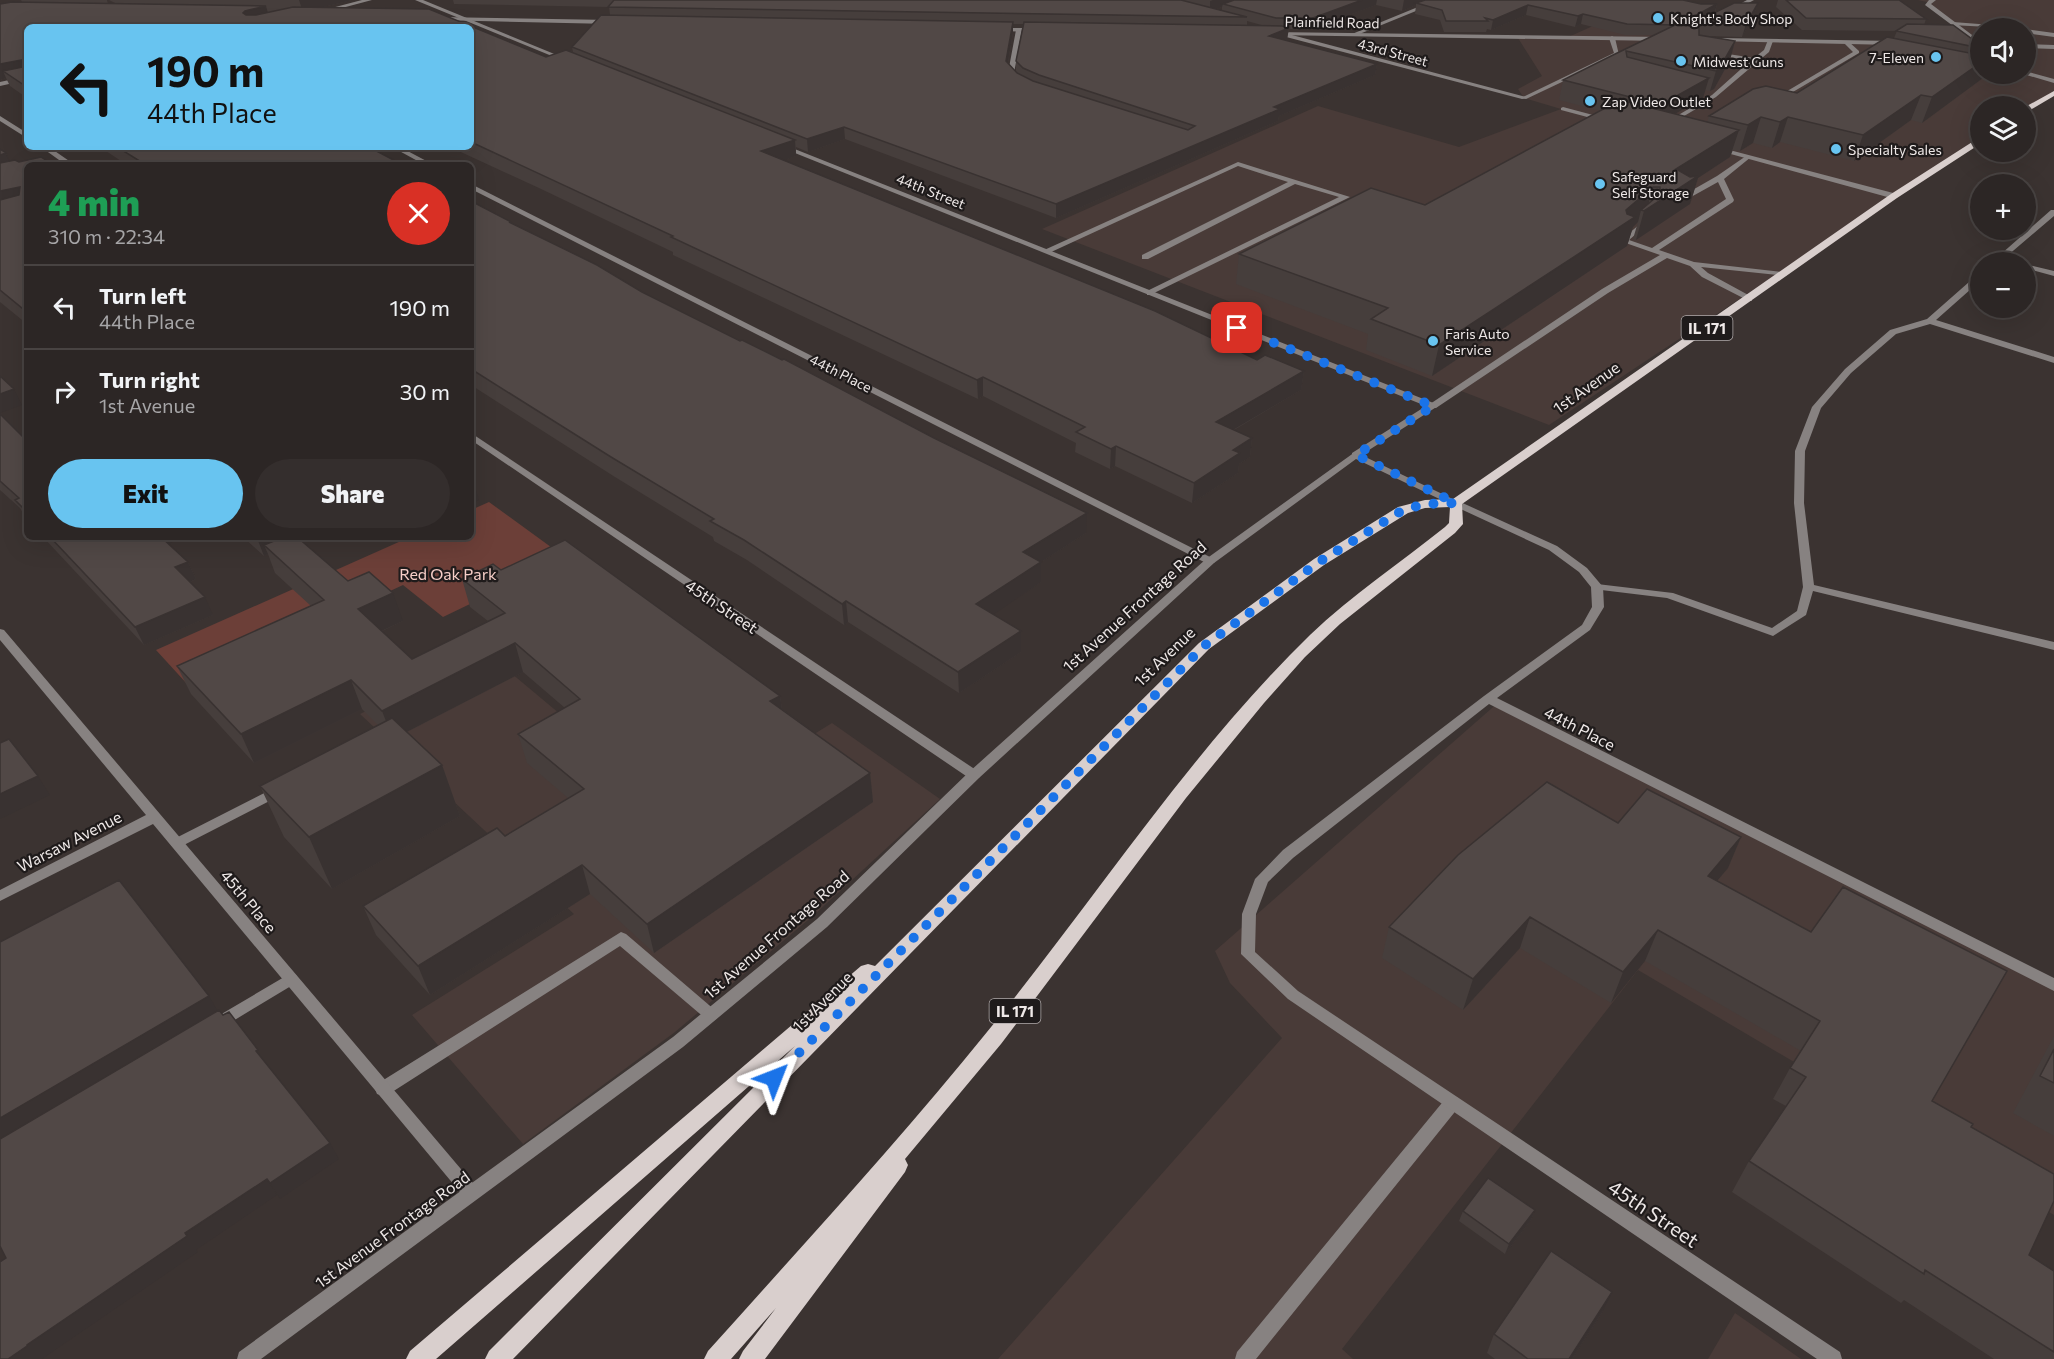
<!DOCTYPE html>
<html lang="en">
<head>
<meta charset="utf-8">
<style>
	body { margin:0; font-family:Commissioner,sans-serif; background:#342e2d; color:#f1f3f6; height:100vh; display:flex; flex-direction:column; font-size:22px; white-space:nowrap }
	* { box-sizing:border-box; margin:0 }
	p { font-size:20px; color:#a6a5a7 }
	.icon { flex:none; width:33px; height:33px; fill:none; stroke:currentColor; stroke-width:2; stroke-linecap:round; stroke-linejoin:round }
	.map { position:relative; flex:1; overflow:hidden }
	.side { position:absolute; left:24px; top:162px; width:450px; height:378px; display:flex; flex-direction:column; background:#2c2625; border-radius:9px; box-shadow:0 6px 24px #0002,0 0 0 2px #484342 }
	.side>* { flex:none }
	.banner { position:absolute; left:24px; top:24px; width:450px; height:126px; border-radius:9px; box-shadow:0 6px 24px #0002,0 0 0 2px #484342; background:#68c4f0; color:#111; overflow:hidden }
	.fabs { position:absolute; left:1970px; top:18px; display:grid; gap:12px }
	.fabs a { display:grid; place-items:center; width:66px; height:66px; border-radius:50%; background:#2c2625; box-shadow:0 6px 24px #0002,0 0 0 2px #484342; font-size:30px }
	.pin { position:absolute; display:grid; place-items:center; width:51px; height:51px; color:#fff; margin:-26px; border-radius:12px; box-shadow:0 3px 9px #0006 }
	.me { position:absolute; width:66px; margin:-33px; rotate:45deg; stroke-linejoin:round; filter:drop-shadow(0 0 4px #0008) }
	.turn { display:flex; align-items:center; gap:21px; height:126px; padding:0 24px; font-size:27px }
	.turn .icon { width:78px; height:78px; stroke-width:2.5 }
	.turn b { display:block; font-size:42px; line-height:51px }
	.round { display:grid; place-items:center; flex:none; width:63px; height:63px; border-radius:32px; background:#342e2d }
	.headline { display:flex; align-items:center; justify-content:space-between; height:102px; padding:0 24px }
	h1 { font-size:36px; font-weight:800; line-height:45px; color:#1e9e55 }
	.button { display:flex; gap:12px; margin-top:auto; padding:12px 24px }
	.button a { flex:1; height:69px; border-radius:36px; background:#68c4f0; color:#111; font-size:24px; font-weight:800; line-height:69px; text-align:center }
	.button a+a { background:#342e2d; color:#f1f3f6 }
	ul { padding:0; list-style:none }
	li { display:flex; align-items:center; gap:18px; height:84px; padding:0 24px; border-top:2px solid #484342 }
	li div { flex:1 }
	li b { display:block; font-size:22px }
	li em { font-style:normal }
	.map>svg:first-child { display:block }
	.built { fill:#493b38; fill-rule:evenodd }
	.green { fill:#6c3f38 }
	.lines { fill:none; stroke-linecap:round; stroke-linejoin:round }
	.service { fill:#878281; fill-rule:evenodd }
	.minor { fill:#878281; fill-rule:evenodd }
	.tertiary { fill:#878281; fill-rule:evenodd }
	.primary { fill:#d9cfcd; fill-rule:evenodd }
	.wall { fill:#463e3c; fill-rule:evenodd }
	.shaded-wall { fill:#393231 }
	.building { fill:#514846; stroke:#393231; stroke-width:1.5 }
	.route { stroke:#1a73e8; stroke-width:10; stroke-dasharray:0 18 }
	.poi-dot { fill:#68c4f0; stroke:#1f1b1b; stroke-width:2 }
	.labels { text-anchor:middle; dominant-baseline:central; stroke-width:4.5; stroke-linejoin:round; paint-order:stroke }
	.far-poi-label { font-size:14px; fill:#eee8e7; stroke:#1f1b1b; text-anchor:start }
	.far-street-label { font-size:14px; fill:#eee8e7; stroke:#1f1b1b }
	.shield { fill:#1f1b1b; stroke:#b0aaaa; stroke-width:1.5 }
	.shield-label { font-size:15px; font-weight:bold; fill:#eee8e7 }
	.street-label { font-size:16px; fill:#eee8e7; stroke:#1f1b1b }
	.park-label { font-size:16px; fill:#f6cec7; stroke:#1f1b1b }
	.near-street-label { font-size:20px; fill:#eee8e7; stroke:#1f1b1b }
</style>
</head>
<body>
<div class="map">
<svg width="2054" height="1359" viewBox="0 0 2054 1359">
	<rect width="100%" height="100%" fill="#3b3331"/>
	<!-- built -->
	<path class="built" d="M1918,0H2054V93L2025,111V106H1980V140L1549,425L1042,229L1318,106L1459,147L1561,109L1524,98L1518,89L1542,76L1518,38L1564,39L1604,21L1720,16L1677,38L1977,45L1927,4V2ZM1980,28H2025V74H1980Z
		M486,652L682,816L832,723L940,799L814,915L675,1032L523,1144L412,1015L574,914L360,714Z
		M1500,701L2054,982V1215L1638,970L1342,1349L1353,1359H998L1282,1038L1230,983L1215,951Z
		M1735,1313L1801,1359H1708Z"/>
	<!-- green -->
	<path class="green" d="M489,502L566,558L443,617L403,585L188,685L156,650L410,537H471V510Z"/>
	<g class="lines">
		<!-- service -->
		<path class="service" d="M1747,0H1754L1732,12L1727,11Z
			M1953,22L2005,26L2008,28L1951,25Z
			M2025,29L2054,33V37L2025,33Z
			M1612,36L1615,38L1619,55L1526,99L1521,98L1614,53L1609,38Z
			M1768,40L1773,41L1769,52L1716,97L1669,125H1665V123L1712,95L1750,61L1715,54V52L1754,58L1764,50Z
			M1844,41H1848L1859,51V53L1781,99H1777V97L1853,52L1844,43Z
			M2025,71L2054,79V83L2023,74Z
			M1746,156L1751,157L1724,179L1734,200L1733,202L1659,250L1694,262L1783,272L1787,274L1786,276L1701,267L1708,273L1752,297V301H1749L1702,277L1690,266L1667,258L1608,293L1436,408H1430V404L1602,289L1660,255L1620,241L1647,218L1651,220L1650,222L1629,240L1652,248L1726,199L1718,182L1682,202L1675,200L1717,176Z
			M66,160L68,161V163L49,165Z
			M1238,162L1350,197L1150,295H1147V291L1339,197L1295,184L1148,259H1142V255L1288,182L1238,166L1049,253L1042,251Z
			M2051,210H2054V216L2000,262H1992Z
			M2025,264L2054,271V276L2025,268Z
			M1977,275H1980V281L1936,320L2054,357V363L1930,324L1896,334L1851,373L1821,408L1805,451L1804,503L1814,585L2054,642V650L1813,591L1806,615L1773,636L1667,598L1593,589L1591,587L1593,585L1597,584L1673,593L1772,628L1797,611L1803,587L1794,503L1795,451L1812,407L1845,369L1890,330L1927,319Z
			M278,786L283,788L285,791L283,794L182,846H172L170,843L172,840Z
			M621,932L626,934L716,1011L719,1015L716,1019L711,1021L706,1019L620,946L389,1094L383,1096L377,1094L375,1089L377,1084Z
			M291,973L296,975L298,979L296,983L223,1027L218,1029L213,1027L210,1023L213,1019Z
			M1452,1096L1458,1098L1460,1103L1458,1108L1256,1359H1235L1237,1352L1446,1098Z"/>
		<!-- minor -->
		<path class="minor" d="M362,0H372L323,13L320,11Z
			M415,0H423L569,60L564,61Z
			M1435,0H1443L1357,35L1352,34Z
			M1929,0H1936L1931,4L1980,41V46L1925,5Z
			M1019,28L1022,30L1014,73L1021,80L1018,82L1008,73L1016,30Z
			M1273,30L1526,97L1527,98L1522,99L1271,33Z
			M27,76V80L0,86V82Z
			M1563,107L1608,119L1609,120L1606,122L1561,110V108Z
			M0,116L27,133V138L0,121Z
			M782,144L1436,404L1438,406L1358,457H1352V453L1426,406L780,147L779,146Z
			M41,147H49L75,165H66Z
			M392,147H400L434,165H425Z
			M1718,147L1897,194L1898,196L1891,198L1716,150L1715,149Z
			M471,184L1214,559L1215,561L1214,563H1206L471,189Z
			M471,433L979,772L980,775L979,778H969L471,440Z
			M1456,500L1557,546L1587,568L1603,587L1604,607L1590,630L1497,698L2054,978V991L1489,704L1293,858L1268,882L1256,914L1255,952L1298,991L1840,1352L1842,1359H1817L1288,999L1241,954L1242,914L1255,879L1283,850L1484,696L1582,625L1592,607L1591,587L1579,572L1549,550L1452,505L1451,503L1452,501Z
			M0,629L4,630L477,1188L479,1193L477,1198L471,1201L465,1198L153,824L0,901V890L146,815L0,640Z"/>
		<!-- tertiary -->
		<path class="tertiary" d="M439,17L611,20L614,22L611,24L437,20Z
			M995,28H1037L1040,30L1037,32L997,31Z
			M1271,32L1664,37L1667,39L1664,41L1273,35Z
			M1717,38L1895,41L1898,43L1895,45L1715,41Z
			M2025,44L2054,45V49L2025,48Z
			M1355,452L1461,503L1460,505H1452L1356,459L1214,563L979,778L827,927L683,1047L261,1359H237L239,1352L673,1037L817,919L969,772L1206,559Z"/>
		<!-- primary -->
		<path class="primary" d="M2054,91V96L2025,113V107Z
			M1980,137V144L1897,198L1462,504L1463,524L1455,533L1340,624L1305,657L1264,703L1186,798L1001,1044L905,1159L908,1165L905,1172L765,1359H739L743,1351L776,1308L731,1359H704L708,1351C802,1246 898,1142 987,1032C1094,901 1188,754 1310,635C1352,595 1400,563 1445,527L1449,523L1450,507L1425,508L1408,513L1324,565L1209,649L513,1359H485L489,1351L795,1046L436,1359H406L410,1351L861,966L868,964L875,966L1199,643L1314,559L1398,507L1425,500L1453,499L1891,194Z"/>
	</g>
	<!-- wall -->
	<path class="wall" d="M21,0H107L108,4H117L109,0H352L323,7L429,9L546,57L566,50L573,52L572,47L601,15H610L609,7L454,4L453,0H1683L1701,4H1717L1715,13L1734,3H1758L1754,15L1742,37L1708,36L1735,41L1730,60L1714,89L1710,91L1705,90L1703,98L1675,114L1707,122L1709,116L1753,89L1766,86L1797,93L1887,37L1894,38L1897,31L1802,30L1776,7L1778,0H1899L1926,19L1924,25H1953L1980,45V74H1985L1983,78L1922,123L1911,120L1854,161L1780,142L1772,148L1753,143L1740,151L1733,150L1730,157L1698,178L1690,204L1636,240L1633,239L1638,222L1633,227L1627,246L1432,376L1366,350L1368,334L1236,284L1239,254L1371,188L1425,205L1601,111L1559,100L1563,80L1655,35H1625L1581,24L1575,27L1526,15L1491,30L1487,29L1486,32H1444L1440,20L1415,14L1416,5L1402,11L1376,5L1312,29H1289L1287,39L1285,40L1377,64L1375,75L1279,116L1278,121L1056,218L845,139L808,152L796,147V156L783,160L1155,311L1257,360L1265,355L1304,371L1301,390L1234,430L1252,438L1250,457L1239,464L1238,473L1192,503L1115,466L1110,469L1075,452L1076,443L983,396L978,399L673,255V252L539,188L450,147H471V27H27V98L10,86L6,78L0,80V4L12,2H22ZM1222,7V11L1216,9ZM1247,21L1265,26H1247ZM1013,24H1023L1016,61V72L1018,74L1017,73L1008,63L1013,33Z
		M100,147H369L403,165H127Z
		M0,149L6,153L9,161L19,162L27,165V324L0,302Z
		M471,201L511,222L512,224L642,292L1086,533L1041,562V582L993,614L1021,631V652L959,693L848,622L844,625L821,610L747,560L714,541L713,537L615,477L471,385Z
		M0,414L27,441V520L20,508L0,490Z
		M43,537H184L168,543L188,562L196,579L190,582L213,615L144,645Z
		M243,537H297L348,581L403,621L382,631L412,659L488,621L470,607L462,579L501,570L780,696L782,709L870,773L873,802L654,953L590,894L430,995L376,935L363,906L505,836L568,798L527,763L518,734L565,708L523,672L407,732L442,765L460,816L332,889L284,837L260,786L378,725L362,709L254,763L191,694L177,666L311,606L275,573L268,554L264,556Z
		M1618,823L1741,837L1728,868L1717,881L1932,1101L1971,1127L2029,1255L2054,1271V1359H1994L1904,1300L1901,1303L1732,1192L1749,1161L1786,1106L1773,1099L1790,1068L1801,1051L1645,961L1611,1003L1520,948L1463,1010L1382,958L1389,927Z
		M2054,1036V1136L2013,1113Z
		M1535,1210L1531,1220L1505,1254L1459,1221L1463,1211Z
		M1603,1311L1572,1359H1495L1487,1353L1494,1334Z"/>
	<!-- shaded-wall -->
	<path class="shaded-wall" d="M299,0H352L303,12Z
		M1213,0H1241L1223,4L1222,7L1210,11V1Z
		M1362,0H1377L1376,5L1312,29L1313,18Z
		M1404,0H1429L1416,3V5L1402,11Z
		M1758,3L1754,15L1742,37L1746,24Z
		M1717,4L1714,15L1694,23V26L1675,36L1678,25Z
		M1528,5L1526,15L1491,30L1493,20Z
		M266,6L270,20L248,27L243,13L245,11Z
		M1583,14L1581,24L1575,27L1578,16Z
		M1013,22V33L1006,73V61Z
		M1289,28L1287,39L1268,47L1269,36Z
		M1735,41L1730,60L1714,89L1710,91L1716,71Z
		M22,60L27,71H3L6,78L0,80V64Z
		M1980,63V74H1985L1983,78L1922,123L1932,97Z
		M1377,64L1375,75L1279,116L1278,121L1056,218V204L1274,107Z
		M1709,78L1703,98L1650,128L1655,108Z
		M1921,95L1911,120L1854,161L1863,135Z
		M1761,117L1753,143L1740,151L1748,125Z
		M1788,117L1780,142L1772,148L1780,122Z
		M844,127L845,139L808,152L807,139Z
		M1739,130L1730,157L1698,178L1690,204L1636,240L1644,211L1641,210L1638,222L1633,227L1627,246L1432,376L1439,345L1626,210L1653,187L1647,209L1668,195L1676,169Z
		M795,140L796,156L763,167L761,151Z
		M6,153L14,171L0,175V155Z
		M20,187L27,202L0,212V191Z
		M26,306L27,308V319L22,308Z
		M1304,371L1301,390L1214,441L1216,422Z
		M983,377V396L978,399L977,380Z
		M14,389L22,405L0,413V394Z
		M1252,438L1250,457L1239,464L1238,473L1192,503L1194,483L1233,450Z
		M1116,446L1115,466L1110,469L1111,449Z
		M474,483L479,500L471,504V484Z
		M1087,513L1086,533L1041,562V582L977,626L976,604L1023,552Z
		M156,537H184L161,547Z
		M260,537H294L264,545L268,554L264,556L257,538Z
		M188,562L196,579L183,585L175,567Z
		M393,593L403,621L368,637L358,609Z
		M205,597L213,615L144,645L135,627Z
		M846,601L848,622L844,625L842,604Z
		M1021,631V652L959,693L958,672Z
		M515,643L523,672L393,739L382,711Z
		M351,680L362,709L254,763L241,734Z
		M780,696L784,724L770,701Z
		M442,765L460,816L332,889L309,837Z
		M870,773L873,802L654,953L647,924Z
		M38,776L50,795L0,819V794Z
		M1741,837L1728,868L1695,907L1708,876Z
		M582,865L590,894L430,995L418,966Z
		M1530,917L1520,948L1463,1010L1473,979Z
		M1658,930L1645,961L1611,1003L1623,972Z
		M209,996L219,1013L0,1142V1118Z
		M330,1143L339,1159L280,1199L270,1183Z
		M267,1179L277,1195L196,1250L185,1233Z
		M1535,1210L1531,1220L1505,1254L1509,1244Z
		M187,1236L198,1252L42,1359H8L27,1345Z
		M1612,1292L1603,1311L1572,1359H1569Z"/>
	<!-- building -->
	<path class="building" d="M614,0H1181L1247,17L608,7Z
		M1234,0H1362L1313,18H1276L1223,4Z
		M1425,0H1683L1701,4H1717L1678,25L1627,24L1583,14L1578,16L1528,5L1493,20L1485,18L1488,21H1446L1442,10L1416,3Z
		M1786,0H1899L1926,19L1806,18Z
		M12,2L266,6L245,11L243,13L246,15H256L293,7L429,9L546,57L566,50L795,140L761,151L1155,311L1257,360L1265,355L1304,371L1216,422L1252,438L1233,450L1240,453L1194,483L1116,446L1111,449L1076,432L1085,427L983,377L977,380L671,237L673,236L471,142V27H27V87L3,71L23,67L22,60L0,64V4Z
		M1734,3H1758L1746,24L1694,23Z
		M601,15L1013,22L1006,61L1017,73L1033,81L1188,130L1195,126L1039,75L1023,68L1016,61L1024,22L1282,26L1289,28L1269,36L1377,64L1274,107L1280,109L1056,204L844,127L807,139L572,47Z
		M1907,24L1953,25L1980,45V48L1896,31Z
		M1668,25L1699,26V35L1735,41L1719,69L1716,71L1626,51L1627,57L1709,78L1655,108L1628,101L1634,98L1563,80L1611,56L1673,26Z
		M1887,37L1980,55V63L1932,97L1921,95L1863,135L1788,117L1780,122L1761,117L1748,125L1709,116L1753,89L1766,86L1797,93Z
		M1620,100L1739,130L1676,169L1690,177L1698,176L1644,211L1641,210L1660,194V187H1653L1626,210L1627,214L1635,217L1439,345L1371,319L1388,308L1239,254L1371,188L1425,205Z
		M117,147H369L403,165H146Z
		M0,149L6,153L0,155Z
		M41,157L53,165H27V307L26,306L22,308L0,290V200L19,195L20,187L0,191V163L15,160L19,162Z
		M471,201L511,222H509L597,265L642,292L740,341L742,340L782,360L784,359L934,438L1087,513L1023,552L1041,562L976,604L1021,631L958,672L846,601L842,604L819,589L744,540L710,521L714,519L611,457L471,369Z
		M0,376L14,389L0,394Z
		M0,414L27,441V512L15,500L19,498L0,481Z
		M50,537H161L188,562L175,567L205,597L135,627Z
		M284,537H297L348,581L369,572L393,593L358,609L412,659L505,613L462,579L493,564L501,570L565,540L780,696L770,701L870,773L647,924L582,865L418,966L363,906L497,828L505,836L584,789L518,734L580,699L515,643L382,711L351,680L241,734L177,666L324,600L264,545Z
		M392,718L442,765L309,837L260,786Z
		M9,739L38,776L0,794V743Z
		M1547,782L1618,823L1647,789L1741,837L1708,876L1811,932L1843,887L2007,971L1932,1101L1973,1124L1971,1127L2054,1174V1201L2029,1255L2054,1271V1352L1925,1270L1924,1274L1749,1161L1806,1077L1790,1068L1820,1021L1658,930L1623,972L1530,917L1473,979L1389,927L1458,855Z
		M119,880L209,996L0,1118V942Z
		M219,1010L223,1015L229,1012L258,1050L256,1051L330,1143L270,1183L267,1179L185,1233L187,1236L27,1345V1346L8,1359H0V1262L6,1258L0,1246V1139Z
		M2054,1049V1083L2040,1076Z
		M1488,1178L1535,1210L1509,1244L1463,1211Z
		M1551,1251L1612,1292L1569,1359H1528L1494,1334Z"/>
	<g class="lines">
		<!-- route -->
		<path class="route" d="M774,1078L1204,646L1319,562L1403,510L1425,504L1456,503L1356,455L1433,406L1237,328"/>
	</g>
	<!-- markers -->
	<g class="poi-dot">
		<circle cx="1658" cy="18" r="6"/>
		<circle cx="1936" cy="57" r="6"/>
		<circle cx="1681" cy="61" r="6"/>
		<circle cx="1590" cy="101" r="6"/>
		<circle cx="1836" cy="149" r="6"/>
		<circle cx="1600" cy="184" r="6"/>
		<circle cx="1433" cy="341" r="6"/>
	</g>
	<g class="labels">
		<!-- far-poi labels -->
		<g class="far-poi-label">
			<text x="1670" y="18">Knight's Body Shop</text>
			<text x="1924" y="57" text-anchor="end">7-Eleven</text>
			<text x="1693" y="61">Midwest Guns</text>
			<text x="1602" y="101">Zap Video Outlet</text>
			<text x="1848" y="149">Specialty Sales</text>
			<text x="1612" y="176">Safeguard<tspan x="1612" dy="16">Self Storage</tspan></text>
			<text x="1445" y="333">Faris Auto<tspan x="1445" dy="16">Service</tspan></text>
		</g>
		<!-- far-street labels -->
		<g class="far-street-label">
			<text transform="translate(1332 22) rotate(1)">Plainfield Road</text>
			<text transform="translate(1393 52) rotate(15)">43rd Street</text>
			<text transform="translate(931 191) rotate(22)">44th Street</text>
			<text transform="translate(841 373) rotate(27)">44th Place</text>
		</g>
		<!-- shield labels -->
		<g class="shield">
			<rect x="1681.5" y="316" width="51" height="24" rx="4.5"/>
			<rect x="989.5" y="999" width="51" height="24" rx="4.5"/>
		</g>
		<g class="shield-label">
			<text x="1707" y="328">IL 171</text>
			<text x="1015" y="1011">IL 171</text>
		</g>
		<!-- street labels -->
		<g class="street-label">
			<text transform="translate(1586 387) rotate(-35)">1st Avenue</text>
			<text transform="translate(722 606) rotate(34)">45th Street</text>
			<text transform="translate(1134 606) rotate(-42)">1st Avenue Frontage Road</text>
			<text transform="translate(1164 656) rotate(-44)">1st Avenue</text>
			<text transform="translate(1580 728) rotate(27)">44th Place</text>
			<text transform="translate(69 841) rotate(-27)">Warsaw Avenue</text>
			<text transform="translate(249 901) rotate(50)">45th Place</text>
			<text transform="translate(776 934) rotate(-41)">1st Avenue Frontage Road</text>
			<text transform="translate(822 1001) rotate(-45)">1st Avenue</text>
			<text transform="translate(392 1229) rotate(-36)">1st Avenue Frontage Road</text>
		</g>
		<!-- park labels -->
		<g class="park-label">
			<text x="448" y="573">Red Oak Park</text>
		</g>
		<!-- near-street labels -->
		<g class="near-street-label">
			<text transform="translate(1654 1213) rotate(34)">45th Street</text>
		</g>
	</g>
</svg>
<div class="fabs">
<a><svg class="icon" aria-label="sound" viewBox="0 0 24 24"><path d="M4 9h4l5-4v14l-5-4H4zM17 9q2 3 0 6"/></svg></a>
<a><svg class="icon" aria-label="layers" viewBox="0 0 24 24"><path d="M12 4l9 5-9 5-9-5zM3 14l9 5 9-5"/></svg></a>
<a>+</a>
<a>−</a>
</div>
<div class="pin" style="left:1237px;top:328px;background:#d93025"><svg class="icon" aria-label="arrive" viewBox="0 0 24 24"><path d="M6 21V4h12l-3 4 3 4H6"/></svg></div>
<svg class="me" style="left:774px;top:1078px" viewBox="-20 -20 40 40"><path d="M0-17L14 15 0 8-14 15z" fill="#1a73e8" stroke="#fff" stroke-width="4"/></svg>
<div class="banner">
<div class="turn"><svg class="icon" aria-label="left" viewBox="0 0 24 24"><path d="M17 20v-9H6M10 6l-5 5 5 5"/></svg><div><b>190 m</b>44th Place</div></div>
</div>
<section class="side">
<div class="headline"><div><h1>4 min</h1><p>310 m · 22:34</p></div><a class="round" style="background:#d93025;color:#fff"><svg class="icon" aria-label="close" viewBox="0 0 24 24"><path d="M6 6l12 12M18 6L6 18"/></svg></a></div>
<ul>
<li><svg class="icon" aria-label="left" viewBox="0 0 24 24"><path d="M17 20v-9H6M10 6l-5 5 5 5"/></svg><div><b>Turn left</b><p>44th Place</p></div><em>190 m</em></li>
<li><svg class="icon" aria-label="right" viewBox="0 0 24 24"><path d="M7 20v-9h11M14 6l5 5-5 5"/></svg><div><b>Turn right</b><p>1st Avenue</p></div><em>30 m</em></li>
</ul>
<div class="button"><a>Exit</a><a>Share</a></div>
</section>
</div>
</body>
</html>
